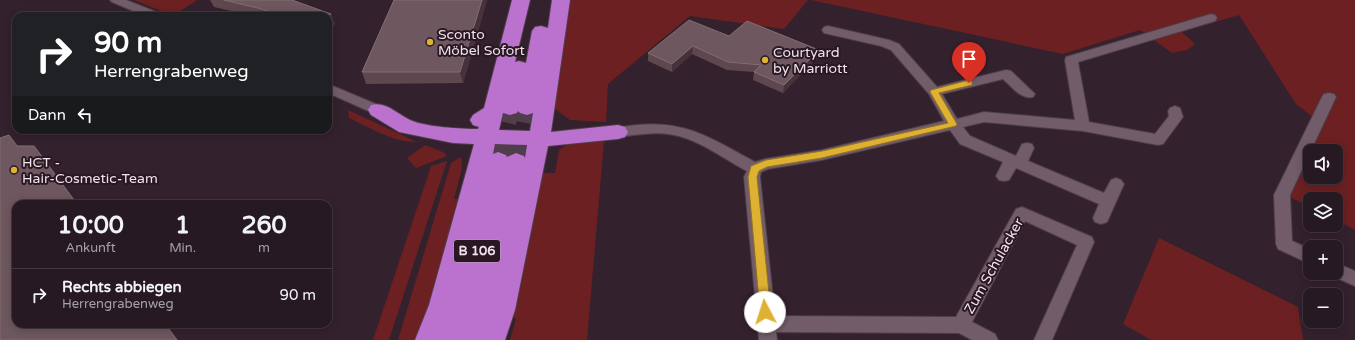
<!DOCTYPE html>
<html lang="de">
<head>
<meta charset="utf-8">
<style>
	body { margin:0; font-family:"Varela Round",sans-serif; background:#33262f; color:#f1f3f6; height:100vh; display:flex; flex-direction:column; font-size:15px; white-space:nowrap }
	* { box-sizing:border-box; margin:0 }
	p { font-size:13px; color:#a4a0a5 }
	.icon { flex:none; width:22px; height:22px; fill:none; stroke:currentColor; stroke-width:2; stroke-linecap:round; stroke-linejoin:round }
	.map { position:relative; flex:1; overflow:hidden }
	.sheet { position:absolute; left:12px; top:200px; width:320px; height:128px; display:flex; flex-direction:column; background:#271922; border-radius:12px; box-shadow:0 2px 10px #0003,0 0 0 1px #433840 }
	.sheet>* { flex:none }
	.top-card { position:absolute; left:12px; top:12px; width:320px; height:122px; border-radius:12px; box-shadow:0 2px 10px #0003,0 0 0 1px #433840; background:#202124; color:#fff; overflow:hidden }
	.tools { position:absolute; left:1303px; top:144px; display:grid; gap:8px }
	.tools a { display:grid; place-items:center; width:40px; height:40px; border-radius:8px; background:#271922; box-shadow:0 2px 10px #0003,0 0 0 1px #433840; font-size:20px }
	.pin { position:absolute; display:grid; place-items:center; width:34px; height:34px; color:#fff; margin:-41px -17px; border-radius:50% 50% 50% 0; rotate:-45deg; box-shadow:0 0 4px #0007 }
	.pin .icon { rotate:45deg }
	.me { position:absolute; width:44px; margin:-22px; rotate:355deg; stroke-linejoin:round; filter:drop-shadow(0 0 3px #0008) }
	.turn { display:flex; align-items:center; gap:14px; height:84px; padding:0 16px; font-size:18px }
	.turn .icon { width:52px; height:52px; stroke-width:2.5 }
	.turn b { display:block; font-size:28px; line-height:34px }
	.then { display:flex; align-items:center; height:38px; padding:0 16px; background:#0003; gap:8px; font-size:15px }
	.eta { display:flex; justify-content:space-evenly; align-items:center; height:68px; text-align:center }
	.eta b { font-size:24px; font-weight:700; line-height:28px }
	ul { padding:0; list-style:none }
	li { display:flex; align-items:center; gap:12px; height:52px; padding:0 16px; border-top:1px solid #433840 }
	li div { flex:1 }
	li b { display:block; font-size:15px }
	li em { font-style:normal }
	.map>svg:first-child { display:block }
	.green { fill:#6c2021; fill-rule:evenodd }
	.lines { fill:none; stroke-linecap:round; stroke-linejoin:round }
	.highway-tunnel-far1 { stroke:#503e4a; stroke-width:19; stroke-dasharray:19 10; stroke-linecap:butt }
	.highway-tunnel { stroke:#503e4a; stroke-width:24; stroke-dasharray:24 12; stroke-linecap:butt }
	.minor-casing { stroke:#4e3e49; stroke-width:2 }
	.highway-casing { stroke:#4e3e49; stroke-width:2 }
	.minor { fill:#725c6a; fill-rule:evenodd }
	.highway { fill:#ba72ce; fill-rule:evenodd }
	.wall { fill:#5f474e }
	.shaded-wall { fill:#47313a }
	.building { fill:#6e575f; stroke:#826d74 }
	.route { fill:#deb133; stroke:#907321 }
	.poi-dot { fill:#deb133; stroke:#2a1724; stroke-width:1.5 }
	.labels { text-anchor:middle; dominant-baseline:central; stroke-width:4; stroke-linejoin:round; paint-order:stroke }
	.shield { fill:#2a1724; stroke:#b4a5af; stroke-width:1 }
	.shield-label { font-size:13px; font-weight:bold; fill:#efe2ea }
	.poi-label { font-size:14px; fill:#efe2ea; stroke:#2a1724; text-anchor:start }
	.street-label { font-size:14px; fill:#efe2ea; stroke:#2a1724 }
</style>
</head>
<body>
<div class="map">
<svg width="1355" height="340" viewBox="0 0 1355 340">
	<rect width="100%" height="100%" fill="#34212e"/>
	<!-- green -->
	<path class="green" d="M134,0H197L173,16Z
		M569,0H808L784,29L690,16L608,84L606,122L570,120L554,108Z
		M811,0H1355V230L1336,220V199H1310V207L1284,194L1318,121L1296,104L1239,15L1182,32L1195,44L1187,50L1172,53L1140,30L1063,54ZM1310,151H1336V177H1310Z
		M348,110L417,142C392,142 371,128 349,118Z
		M588,141H604L587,340H510L516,319L511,314L517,283L543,173H555L559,150L569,143Z
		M425,145L443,152L447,156L416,168L407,158Z
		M461,157L462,168L454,199H460L422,340H398L451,163Z
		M447,161L389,340H373L431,166Z
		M1159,238L1298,307L1303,340H1151L1123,324Z"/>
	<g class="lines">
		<!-- highway-tunnel-far1 -->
		<path class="highway-tunnel-far1" d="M500,151L510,108
			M518,151L527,108"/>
		<!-- highway-tunnel -->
		<path class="highway-tunnel" d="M498,160L500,150
			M516,161L518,150"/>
		<defs>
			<path id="minor" d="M110,0H126L159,13L161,16H145L112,2Z
				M1211,14L1215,15L1217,18L1215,21L1078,62L1089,122L1155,134L1169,116L1168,111L1170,108L1175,106L1180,108L1183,117L1163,144L1158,145L1083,131L984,122L963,127L970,136L1016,156L1022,144L1027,143L1032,144L1034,148L1028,161L1104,193L1111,180L1116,178L1121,180L1124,184L1107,222L1101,224L1095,222L1093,218L1099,204L1016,168L1009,180L1004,181L999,180L996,176L1003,162L960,144L950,130L822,160L768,169L761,172L760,177L775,316L956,317L1016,209L1022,207L1092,237L1094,242L1052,340H1034L1077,245L1025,221L972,322L995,334L998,340H972L959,333L776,332L777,340H759L744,177L747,171C724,159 700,140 674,135C656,131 636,135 618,137L613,135L611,132L613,129C621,126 629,126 637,125C687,120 714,140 755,162L765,159L822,150L944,121L929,94L891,50L881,46L824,33L822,30L824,27L828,26L889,40L899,44L937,87L1006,70L1011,71L1035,94L1033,97C1021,100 1011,86 1003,79L942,94L957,119L984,112L1075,120L1065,60L1066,57Z
				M328,84L383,107L385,110L383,113L378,115L373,113L328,93Z
				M1329,93L1334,94L1336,97L1290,195L1292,241L1310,249V264L1278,249L1276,244L1274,195L1322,97L1324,94Z
				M1336,263L1355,271V286L1330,275L1329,273H1336Z"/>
			<path id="highway" d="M512,0H530L515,62L519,61L526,63L532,31L535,27L541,26L548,28L552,0H570L551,132L618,125L625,127L628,132L625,137L618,139L548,146L515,310L505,340H415L429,305L474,144L453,143L399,132L371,115L368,110L371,105C386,101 397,114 410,120C425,127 461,129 478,129L479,127L473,125L470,120L473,115L484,108ZM518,111L520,113L527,115L533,113L530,131L499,130L503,113L510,115L517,113ZM495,144L527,145L525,158L524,156L516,153L507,157L506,155L498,152L493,154Z"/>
		</defs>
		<!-- minor casing -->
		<use href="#minor" class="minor-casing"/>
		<!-- highway casing -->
		<use href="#highway" class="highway-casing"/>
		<!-- minor -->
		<use href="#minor" class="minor"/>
		<!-- highway -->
		<use href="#highway" class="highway"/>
	</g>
	<!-- wall -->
	<path class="wall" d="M210,0H294V1L331,14L335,25L328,16H252L214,7Z
		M394,0H487L463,83L366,84L362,72Z
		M729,36L817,58L783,93L753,80L754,72L727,70L692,54L672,72L648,61V53Z"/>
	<!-- shaded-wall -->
	<path class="shaded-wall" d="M482,0H487L463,83L460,72Z
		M331,14L335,25L328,29V16Z
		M693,46L692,54L672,72V64Z
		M819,50L817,58L783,93L784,85Z
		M34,146L38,150L78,204H77Z
		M165,324H166L178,340H177Z"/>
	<!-- building -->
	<path class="building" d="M224,0H292L331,14L328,16H280L262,9Z
		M394,0H482L460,72H362Z
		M689,20L729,36L747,21L819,50L784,85L754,72L761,65L728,62L693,46L672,64L648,53Z
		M9,135L17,146H34L77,204H16V324H165L177,340H0V138Z"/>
	<!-- route -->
	<path class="route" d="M969,80L972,81V85L939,93L957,124L956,126L822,158L767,167L759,171L757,177L771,312L769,315L765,317L761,315L760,312L748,177L751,166L766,160L822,151L948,123L930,92L931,90Z"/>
	<!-- markers -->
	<g class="poi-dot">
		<circle cx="430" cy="42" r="4"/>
		<circle cx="765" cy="60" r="4"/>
		<circle cx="14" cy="170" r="4"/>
	</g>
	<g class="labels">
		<!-- shield labels -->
		<rect class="shield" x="454" y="240" width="46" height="22" rx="3"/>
		<g class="shield-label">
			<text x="477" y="251">B 106</text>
		</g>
		<!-- poi labels -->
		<g class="poi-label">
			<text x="438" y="34">Sconto<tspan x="438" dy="16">Möbel Sofort</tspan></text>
			<text x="773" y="52">Courtyard<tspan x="773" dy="16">by Marriott</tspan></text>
			<text x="22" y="162">HCT -<tspan x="22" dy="16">Hair-Cosmetic-Team</tspan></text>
		</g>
		<!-- street labels -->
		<g class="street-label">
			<text transform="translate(994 266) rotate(-61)">Zum Schulacker</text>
		</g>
	</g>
</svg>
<div class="tools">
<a><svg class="icon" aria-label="sound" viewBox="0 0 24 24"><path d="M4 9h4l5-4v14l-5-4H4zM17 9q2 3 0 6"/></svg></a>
<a><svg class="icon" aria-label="layers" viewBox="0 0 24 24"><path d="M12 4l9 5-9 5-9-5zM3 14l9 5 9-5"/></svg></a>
<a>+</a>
<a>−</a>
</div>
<div class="pin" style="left:969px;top:83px;background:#d93025"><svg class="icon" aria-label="arrive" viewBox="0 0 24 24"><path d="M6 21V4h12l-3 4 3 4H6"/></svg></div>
<svg class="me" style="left:765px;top:312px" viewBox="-20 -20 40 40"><circle r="19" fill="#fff"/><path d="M0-13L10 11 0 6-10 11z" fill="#deb133"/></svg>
<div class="top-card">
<div class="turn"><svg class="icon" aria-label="right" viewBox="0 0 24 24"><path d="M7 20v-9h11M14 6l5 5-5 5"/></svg><div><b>90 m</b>Herrengrabenweg</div></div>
<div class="then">Dann<svg class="icon" aria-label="left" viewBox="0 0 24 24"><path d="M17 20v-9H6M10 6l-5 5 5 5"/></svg></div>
</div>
<section class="sheet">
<div class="eta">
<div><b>10:00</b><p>Ankunft</p></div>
<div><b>1</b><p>Min.</p></div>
<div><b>260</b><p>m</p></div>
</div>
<ul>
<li><svg class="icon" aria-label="right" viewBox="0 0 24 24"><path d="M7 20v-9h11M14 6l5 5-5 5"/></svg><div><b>Rechts abbiegen</b><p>Herrengrabenweg</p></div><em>90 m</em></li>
</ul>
</section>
</div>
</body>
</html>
